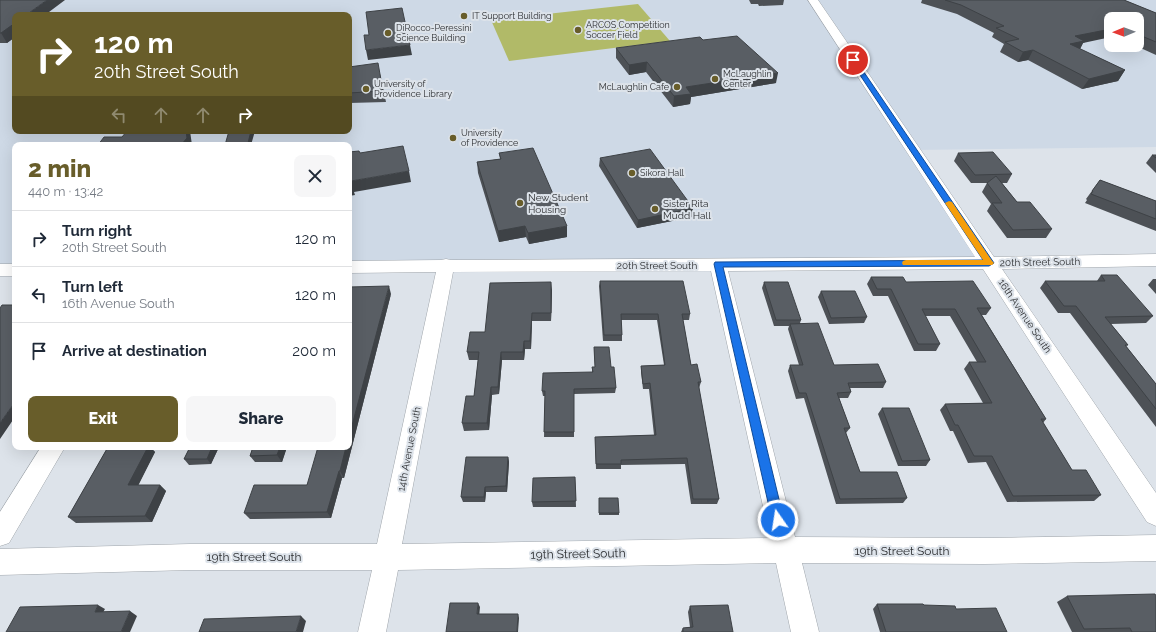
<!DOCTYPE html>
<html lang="en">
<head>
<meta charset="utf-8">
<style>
	body { margin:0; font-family:Raleway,sans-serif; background:#f6f6f7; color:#1f2937; height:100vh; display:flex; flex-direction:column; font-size:15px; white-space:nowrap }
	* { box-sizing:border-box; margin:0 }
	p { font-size:13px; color:#747a83 }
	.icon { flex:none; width:22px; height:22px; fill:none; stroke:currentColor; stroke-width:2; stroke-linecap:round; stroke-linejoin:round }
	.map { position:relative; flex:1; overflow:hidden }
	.side { position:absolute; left:12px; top:142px; width:340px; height:308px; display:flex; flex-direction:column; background:#fff; border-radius:8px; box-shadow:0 4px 16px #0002 }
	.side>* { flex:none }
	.top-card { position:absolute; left:12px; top:12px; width:340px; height:122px; border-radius:8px; box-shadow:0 4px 16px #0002; background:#685d2a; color:#fff; overflow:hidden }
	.needle { width:26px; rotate:269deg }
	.buttons { position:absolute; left:1104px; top:12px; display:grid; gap:8px }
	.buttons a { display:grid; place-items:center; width:40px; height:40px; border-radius:8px; background:#fff; box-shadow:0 4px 16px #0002; font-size:20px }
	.pin { position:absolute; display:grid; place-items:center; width:34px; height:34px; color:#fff; margin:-17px; border:2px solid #fff; border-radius:50%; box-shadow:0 1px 4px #0007 }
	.me { position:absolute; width:44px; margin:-22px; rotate:347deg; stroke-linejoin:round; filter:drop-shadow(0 0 3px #0008) }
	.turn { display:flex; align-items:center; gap:14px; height:84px; padding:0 16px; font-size:18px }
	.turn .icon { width:52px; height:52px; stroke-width:2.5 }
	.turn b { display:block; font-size:28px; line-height:34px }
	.lanes { display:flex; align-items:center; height:38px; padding:0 16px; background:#0003; justify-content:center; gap:20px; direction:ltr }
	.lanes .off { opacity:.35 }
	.round { display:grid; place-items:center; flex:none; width:42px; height:42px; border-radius:8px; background:#f6f6f7 }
	.summary { display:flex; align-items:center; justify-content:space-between; height:68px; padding:0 16px }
	h1 { font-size:24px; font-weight:800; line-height:30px; color:#685d2a }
	.primary-button { display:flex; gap:8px; margin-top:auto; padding:8px 16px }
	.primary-button a { flex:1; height:46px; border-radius:8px; background:#685d2a; color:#fff; font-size:16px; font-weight:800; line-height:46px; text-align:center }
	.primary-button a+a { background:#f6f6f7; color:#1f2937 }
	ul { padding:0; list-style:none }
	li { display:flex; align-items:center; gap:12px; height:56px; padding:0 16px; border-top:1px solid #e0e1e3 }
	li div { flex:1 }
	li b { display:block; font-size:15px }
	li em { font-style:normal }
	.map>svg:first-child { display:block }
	.built { fill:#ced9e6; fill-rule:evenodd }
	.green { fill:#b1ba68 }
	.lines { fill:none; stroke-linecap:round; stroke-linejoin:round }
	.minor-casing { stroke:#9fa5ab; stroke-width:1 }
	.minor { fill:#fff; fill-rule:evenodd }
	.wall { fill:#4d5156 }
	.shaded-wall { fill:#3e4246 }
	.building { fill:#595e64; stroke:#3e4246 }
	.route { fill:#1a73e8; stroke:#114b97 }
	.slow { fill:#f59e0b }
	.poi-dot { fill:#685d2a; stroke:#dde3ea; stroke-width:1.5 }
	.labels { text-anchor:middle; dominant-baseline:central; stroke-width:4; stroke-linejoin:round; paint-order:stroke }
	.far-poi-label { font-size:9px; fill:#2d2f32; stroke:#dde3ea; text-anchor:start }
	.poi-label { font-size:10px; fill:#2d2f32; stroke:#dde3ea; text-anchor:start }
	.street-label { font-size:10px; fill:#2d2f32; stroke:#dde3ea }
	.near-street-label { font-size:12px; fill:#2d2f32; stroke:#dde3ea }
</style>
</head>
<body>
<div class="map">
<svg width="1156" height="632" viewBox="0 0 1156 632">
	<rect width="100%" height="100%" fill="#dde3ea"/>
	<!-- built -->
	<path class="built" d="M0,0H1156V147L913,150L989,263L349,267V145H15V269H0ZM15,15H349V131H15ZM1111,19H1137V45H1111Z"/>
	<!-- green -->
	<path class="green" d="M638,4L670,41L509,61L491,20Z"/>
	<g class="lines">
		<defs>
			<path id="minor" d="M808,0H818L994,257L1156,254V266L1002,269L1156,493V526L1147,522L983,269L728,271L795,537L984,538L1156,535V561L984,564L802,563L819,632H791L776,563L398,570L386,632H358L372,570H190L0,575V549L190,544H377L436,272L349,273V261L441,260L446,259L451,260L975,257ZM711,271L770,538L402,544L453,272Z
				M0,264H15V276H0Z
				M41,447H65L9,543L0,546V512Z"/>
		</defs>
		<!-- minor casing -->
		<use href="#minor" class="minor-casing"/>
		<!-- minor -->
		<use href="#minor" class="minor"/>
	</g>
	<!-- wall -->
	<path class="wall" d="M0,0L15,15V37L7,43H0Z
		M749,0H784L783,5L759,6L758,4H751Z
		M922,0H1124L1156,13V55L1134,45H1137V19L1083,43L1080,49L1125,70L1118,81L1082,89L1028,60L1018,62L1000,52L1004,44L992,37L994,33L957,14L921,3Z
		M703,40L776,83L691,97L690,104L673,107L646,72L629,75L616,58V48Z
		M349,67L380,74L386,102L349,103Z
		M499,153L567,237L529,244L526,237L499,242L478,173L477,162L500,159Z
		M958,153L1012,174L1007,183H1002L1017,202L1052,229L1046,238H1007L987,211L991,204L982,192L987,183H971L954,161Z
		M1152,155H1156V173L1146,163Z
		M600,158L692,217L637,228L599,166Z
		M1100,180L1156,201V231L1085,203L1087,200L1086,199Z
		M1101,275L1153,316L1146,323L1111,324L1128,345L1126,346L1156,384V427L1070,313H1058L1040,288L1045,281H1097Z
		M871,277L906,282L991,308L986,315H982L1046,419L1043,423L1072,470L1101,495L1094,501L1007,502L986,462L968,463L953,431H950L940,410L945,404L983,403L964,369L969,362H977L950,316H925L940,344L936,351H914L888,296H873L867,284Z
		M1153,279H1156V294L1148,285Z
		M600,281L690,314L689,320H683L691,365L701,382L699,388L719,499L717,504H691L685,464L621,465V469H596L595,437L654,435L649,389H643L641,372V366L664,365L657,320H621L622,335V341H603L599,286Z
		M764,282L801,320L800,323L834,365L886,382L883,388H850L851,392L848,398H839L850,428L846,433L860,472L907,498L903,503L836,504L804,398L796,399L788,371L790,365H799L788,329L789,326H774L762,288Z
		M552,290L551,321H532L531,349H525L524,360H502L499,394L492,395L489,430L464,431L462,423L474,396L478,360H469L467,352L485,332Z
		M821,291L867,317L864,323L829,324L818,297Z
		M391,294L344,478H342L331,518L250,519L244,513L307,485Z
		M594,347L611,367L616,388L615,393L574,394V437H544L545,396H543L542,391L592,372V367H595Z
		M882,408L930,460L926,466H898L878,414Z
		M108,447H154L153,450L155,452L138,485H160L166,491L152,522L76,523L68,517Z
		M190,447H219L211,464L189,465L184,459Z
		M253,447H287L282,462H255L250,456Z
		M508,457L509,462L507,492H486L485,502H463L461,497Z
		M575,477L576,507H533L532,502Z
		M599,498L619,513V515H599Z
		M1067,596L1156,632H1072L1057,602Z
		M877,604L924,605L956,609L1007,632H880L873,609Z
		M690,606L733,632H681L683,628L690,627L688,612Z"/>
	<!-- shaded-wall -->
	<path class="shaded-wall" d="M47,0H65L45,15H26Z
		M15,23V37L7,43L1,33Z
		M1111,29V37L1083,43L1079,51L1064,54L1075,36Z
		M410,45L412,55L368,60L366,50Z
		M1033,50L1028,60L1018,62L1023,52Z
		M647,62L646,72L629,75V65Z
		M1125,70L1118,81L1082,89L1089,79Z
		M778,73L776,83L691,97L690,104L673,107L674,96L686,87Z
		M186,131H190L192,145H181Z
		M251,131H255L251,145H228Z
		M409,171L411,182L354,192L355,195L349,196V184L351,181Z
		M693,208L692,217L637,228L638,220Z
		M525,226L526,237L499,242L498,231Z
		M567,226V237L529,244L528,233Z
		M551,282L552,290L551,321Z
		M389,286L391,294L344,478L340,471L346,447H349V437Z
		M532,313V321L531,349L530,341Z
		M524,341L525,349L524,360L523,352Z
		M501,352L502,360L499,394L498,387Z
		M491,387L492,395L489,430L487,423Z
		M15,402V417L0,439V423Z
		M148,447H154L153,450L155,452L135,492L128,485Z
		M212,447H219L211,464L207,459Z
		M280,447H287L282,462L277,455Z
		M508,457L509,462L507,492L506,486Z
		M339,471L342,478L331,518L327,512Z
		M160,485L166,491L152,522L145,516Z
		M485,487L486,492L485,502L484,497Z
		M478,603L480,607L479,618L477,614Z
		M98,605L105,609L101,616L95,612Z
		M130,611L137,616L130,632H121Z
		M518,614L519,618L518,632H517Z
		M301,616L306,621L303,632H296Z"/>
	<!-- building -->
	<path class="building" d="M0,0H47L26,15H15V23L1,33H0Z
		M945,0H1124L1156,13V42L1137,34V19H1111V29L1075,36L1084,41L1070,44L1125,70L1089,79L1033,50L1023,52L1005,42L1019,39L996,28L1004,26L961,5Z
		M402,8L410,45L366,50L364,35H369L366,12Z
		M737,36L778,73L686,87L691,94L674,96L647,62L629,65L616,48L700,37L703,40Z
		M378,63L383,91L349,93V67Z
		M127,131H186L187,138L181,145H98L104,137H122Z
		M229,131H251L248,143L225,145Z
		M403,146L409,171L351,181V183L349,184V152L359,151L360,153Z
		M533,148L567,226L528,233L525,226L498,231L477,162L501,159L499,153Z
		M650,149L693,208L638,220L600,158Z
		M993,152L1012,174L975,175L958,153Z
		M1152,155H1156V158Z
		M996,176L1017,202H1030L1052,229L1013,230L992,203H1002L987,183Z
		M1100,180L1156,201V219L1091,194L1093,191H1092Z
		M1101,275H1117L1153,316L1105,317L1128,345H1125L1156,384V409L1076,306H1064L1045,281H1105Z
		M871,277H903L906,282L973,281L991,308H977L1046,419H1041L1072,470H1086L1101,495L1013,496L992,456H974L958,425H955L945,404L992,403L969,362H986L955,309H922L940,344H918L891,289H877Z
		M600,281H683L690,314H682L691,365L697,364L701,382H698L719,499H693L687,458L621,460V464H596L595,437L656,435L650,383L643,384L641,366L665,365L658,314H621L622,335H604Z
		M551,282V313H532L530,341H524L523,352H501L498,387H491L487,423H462L466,396H474L479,352H467L470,332H485L490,283Z
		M764,282H788L801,320H776Z
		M389,286L349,437V287Z
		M821,291H855L867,317L831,318Z
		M2,305H15V402L0,423V308Z
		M818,323L834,365L878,364L886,382L848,383L851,392L837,393L850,428H844L860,472H897L907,498L840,499L806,393H799L790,365H803L790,324Z
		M594,347H609L611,367H614L616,388L574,389V432H544L545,391H542L543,373L593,372L592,367H595Z
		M882,408H909L930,460L902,461Z
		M108,447H148L128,485H160L145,516L68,517Z
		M190,447H212L207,459H184Z
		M253,447H280L277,455L250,456Z
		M318,447H346L340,471H339L327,512L244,513L254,485H307Z
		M466,457H508L506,486L485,487L484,497H461Z
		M575,477L576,501L532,502L533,478Z
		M599,498H618L619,513H599Z
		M1155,594L1156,596V632H1132L1130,628L1084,629L1067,596Z
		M450,603H478L477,614H518L517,632H446Z
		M877,604H923L924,605L955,606L956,609L996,608L1007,632H886Z
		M98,605L95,612L130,611L121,632H6L20,607Z
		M728,605L733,632H683V628L693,627L690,606Z
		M301,616L296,632H199L204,619Z"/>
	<!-- route -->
	<path class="route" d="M851,59H855L994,263L989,266L723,267L784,520L782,524L778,526L774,524L772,520L714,264L715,262L983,260L850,60Z"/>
	<!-- slow -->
	<path class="slow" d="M949,201L952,202L992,261L994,263L992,265H903L902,263L903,261L906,260H983L945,203Z"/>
	<!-- markers -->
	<g class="poi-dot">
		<circle cx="464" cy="16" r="4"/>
		<circle cx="578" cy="30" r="4"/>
		<circle cx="388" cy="33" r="4"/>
		<circle cx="715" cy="79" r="4"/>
		<circle cx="677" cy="87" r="4"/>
		<circle cx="366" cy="89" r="4"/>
		<circle cx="453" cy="138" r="4"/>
		<circle cx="632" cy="173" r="4"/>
		<circle cx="520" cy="203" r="4"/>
		<circle cx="655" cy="209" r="4"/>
	</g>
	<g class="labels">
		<!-- far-poi labels -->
		<g class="far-poi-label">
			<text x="472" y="16">IT Support Building</text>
			<text x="586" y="25">ARCOS Competition<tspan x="586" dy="10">Soccer Field</tspan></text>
			<text x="396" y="28">DiRocco-Peressini<tspan x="396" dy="10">Science Building</tspan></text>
			<text x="723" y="74">McLaughlin<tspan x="723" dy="10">Center</tspan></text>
			<text x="374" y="84">University of<tspan x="374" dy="10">Providence Library</tspan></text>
			<text x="669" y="87" text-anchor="end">McLaughlin Cafe</text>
			<text x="461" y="133">University<tspan x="461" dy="10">of Providence</tspan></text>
			<text x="640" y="173">Sikora Hall</text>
		</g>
		<!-- poi labels -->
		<g class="poi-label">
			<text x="528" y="197">New Student<tspan x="528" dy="12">Housing</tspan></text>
			<text x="663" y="203">Sister Rita<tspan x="663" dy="12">Mudd Hall</tspan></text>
		</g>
		<!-- street labels -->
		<g class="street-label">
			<text transform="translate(1040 262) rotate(-1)">20th Street South</text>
			<text x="657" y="265">20th Street South</text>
			<text transform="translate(1025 316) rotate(56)">16th Avenue South</text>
			<text transform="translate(409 449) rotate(-79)">14th Avenue South</text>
		</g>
		<!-- near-street labels -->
		<g class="near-street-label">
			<text x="902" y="551">19th Street South</text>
			<text transform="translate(578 554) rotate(-1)">19th Street South</text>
			<text x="254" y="557">19th Street South</text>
		</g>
	</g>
</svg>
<div class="buttons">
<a><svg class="needle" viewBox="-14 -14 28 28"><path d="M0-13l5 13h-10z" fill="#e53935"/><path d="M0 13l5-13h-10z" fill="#747a83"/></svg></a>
</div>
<div class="pin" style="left:853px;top:60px;background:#d93025"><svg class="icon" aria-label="arrive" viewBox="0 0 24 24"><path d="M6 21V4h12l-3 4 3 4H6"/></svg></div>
<svg class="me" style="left:778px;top:520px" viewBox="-20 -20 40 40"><circle r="17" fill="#1a73e8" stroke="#fff" stroke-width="3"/><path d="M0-11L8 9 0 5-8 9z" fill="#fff"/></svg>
<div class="top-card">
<div class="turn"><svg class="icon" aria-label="right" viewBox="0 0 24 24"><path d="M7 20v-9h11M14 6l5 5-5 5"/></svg><div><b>120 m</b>20th Street South</div></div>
<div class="lanes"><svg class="icon off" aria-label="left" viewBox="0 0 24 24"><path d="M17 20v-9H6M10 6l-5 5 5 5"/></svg><svg class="icon off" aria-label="ahead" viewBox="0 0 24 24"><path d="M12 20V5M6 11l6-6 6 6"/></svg><svg class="icon off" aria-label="ahead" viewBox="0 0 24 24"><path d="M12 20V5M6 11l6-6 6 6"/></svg><svg class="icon" aria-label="right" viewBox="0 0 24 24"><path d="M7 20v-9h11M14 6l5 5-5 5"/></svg></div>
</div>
<section class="side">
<div class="summary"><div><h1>2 min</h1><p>440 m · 13:42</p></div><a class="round"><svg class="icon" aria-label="close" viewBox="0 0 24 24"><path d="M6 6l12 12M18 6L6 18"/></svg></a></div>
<ul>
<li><svg class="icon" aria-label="right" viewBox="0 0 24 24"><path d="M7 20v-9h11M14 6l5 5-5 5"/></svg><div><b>Turn right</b><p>20th Street South</p></div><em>120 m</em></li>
<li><svg class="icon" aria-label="left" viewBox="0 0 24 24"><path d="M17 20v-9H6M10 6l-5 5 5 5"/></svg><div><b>Turn left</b><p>16th Avenue South</p></div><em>120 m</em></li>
<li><svg class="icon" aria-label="arrive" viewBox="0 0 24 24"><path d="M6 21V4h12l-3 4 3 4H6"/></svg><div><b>Arrive at destination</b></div><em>200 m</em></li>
</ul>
<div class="primary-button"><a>Exit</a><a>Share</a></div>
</section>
</div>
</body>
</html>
